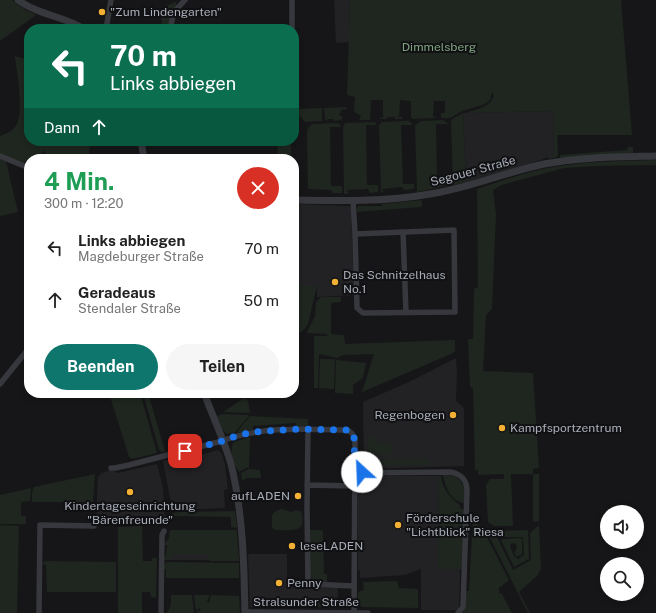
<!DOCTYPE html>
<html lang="de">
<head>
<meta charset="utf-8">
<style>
	body { margin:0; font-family:"Public Sans",sans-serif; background:#f6f6f6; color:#222; height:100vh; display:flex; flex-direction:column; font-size:15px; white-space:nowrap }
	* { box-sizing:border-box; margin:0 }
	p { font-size:13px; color:#767676 }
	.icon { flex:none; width:22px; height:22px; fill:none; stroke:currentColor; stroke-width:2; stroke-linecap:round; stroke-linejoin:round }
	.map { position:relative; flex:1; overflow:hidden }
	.details { position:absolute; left:24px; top:154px; width:275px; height:244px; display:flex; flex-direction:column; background:#fff; border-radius:16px; box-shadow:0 2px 6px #0003 }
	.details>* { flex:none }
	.hud { position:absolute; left:24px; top:24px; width:275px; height:122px; border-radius:16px; box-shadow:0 2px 6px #0003; background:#0b6e4f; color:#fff; overflow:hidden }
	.fabs { position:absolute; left:600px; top:505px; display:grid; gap:8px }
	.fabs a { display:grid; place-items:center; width:44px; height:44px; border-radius:50%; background:#fff; box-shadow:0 2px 6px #0003; font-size:20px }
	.pin { position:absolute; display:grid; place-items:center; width:34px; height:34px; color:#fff; margin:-17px; border-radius:8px; box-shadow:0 2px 6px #0006 }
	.me { position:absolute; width:44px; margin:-22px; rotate:335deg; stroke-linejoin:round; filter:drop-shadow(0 0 3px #0008) }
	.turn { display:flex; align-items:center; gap:14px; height:84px; padding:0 20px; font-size:18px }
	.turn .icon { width:52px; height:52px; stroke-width:2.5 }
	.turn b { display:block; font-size:28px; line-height:34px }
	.then { display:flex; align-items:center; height:38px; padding:0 20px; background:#0003; gap:8px; font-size:15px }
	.round { display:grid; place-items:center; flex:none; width:42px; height:42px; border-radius:21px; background:#f6f6f6 }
	.head { display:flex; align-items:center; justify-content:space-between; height:68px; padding:0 20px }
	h1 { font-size:24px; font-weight:700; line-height:30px; color:#1e9e55 }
	.cta { display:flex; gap:8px; margin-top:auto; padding:8px 20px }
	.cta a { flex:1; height:46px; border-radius:24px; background:#0f766e; color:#fff; font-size:16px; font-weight:700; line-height:46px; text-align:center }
	.cta a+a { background:#f6f6f6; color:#222 }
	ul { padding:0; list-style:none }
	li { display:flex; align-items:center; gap:12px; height:52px; padding:0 20px }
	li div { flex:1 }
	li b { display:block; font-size:15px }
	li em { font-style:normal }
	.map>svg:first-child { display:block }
	.built { fill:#222225 }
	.green { fill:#1e261f }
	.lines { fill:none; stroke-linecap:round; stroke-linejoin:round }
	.minor { stroke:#37383d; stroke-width:5.5 }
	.tertiary { stroke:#37383d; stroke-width:7 }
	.route { stroke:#1a73e8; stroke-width:7; stroke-dasharray:0 12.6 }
	.poi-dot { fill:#f2b134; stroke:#111113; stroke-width:1.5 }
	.labels { text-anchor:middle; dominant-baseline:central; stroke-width:4; stroke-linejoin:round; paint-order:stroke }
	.poi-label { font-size:12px; fill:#a8adb8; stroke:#111113; text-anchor:start }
	.park-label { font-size:12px; fill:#7fa381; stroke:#111113 }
	.street-label { font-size:12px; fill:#a8adb8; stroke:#111113 }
</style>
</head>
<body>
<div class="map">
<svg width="656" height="613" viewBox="0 0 656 613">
	<rect width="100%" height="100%" fill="#161618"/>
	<!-- built -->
	<path class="built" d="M334,0H350L349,42L336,43Z
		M553,111L554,155L529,164L466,182L463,113Z
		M294,204L350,206L351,210L354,295L317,297V286H294Z
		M456,358L457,373L456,401L464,408V466L364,469L363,402L411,381Z
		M218,450L222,454L225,464L228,489L224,490L225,508L175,510L172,509L163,461L189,456L190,457L200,455Z
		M157,464L163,488L165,522L99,525L96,521L98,477L102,473L111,470L118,473Z
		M365,476H439L438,569H460L459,610H421V569L405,575L360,578V570H358V481Z
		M171,554H209V560H171Z
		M248,554H287V587L338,588L337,607H250Z"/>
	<!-- green -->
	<path class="green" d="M0,0H12L24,9L36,15L0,41Z
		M350,0H621L632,135H557L558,155L557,157L549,159L546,157L554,155L553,111L466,113C477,109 489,108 494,96L492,92L490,100L483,105L462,111L450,118H442L441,117V113H445V101H434L433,116L436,117V118L413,119L411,117V101L400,100L399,117H402V119H395V117H387V119H381L380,118H383V100H371L370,120H359L361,116L354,112L355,97L347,95Z
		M175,2L177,4L173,12L167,29H162L161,12L162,8Z
		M15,56L29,60V141H90L89,159H47L45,151L41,153L42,159H29V163L25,162L23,164L0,154V136C6,134 12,131 16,126C24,112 17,73 15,56Z
		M295,86H296V90H298V109L322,108V121L305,122L297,113Z
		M347,107L346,110L342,109L339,115L343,117L341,120L334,121L333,119H327V121L325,120L324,108Z
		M463,113L466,182L453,185L451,122L452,119Z
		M443,120L448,124H436L437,182H450V185L417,192L415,125L421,121Z
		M406,121H409L413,125H401L403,184H414V188L413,189L404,190L402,187L382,189L384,192L381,193L379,125L382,122Z
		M373,122L376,123V125H366L367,185H378V192L370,193L368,189L347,190L349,194H344L343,127L345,123Z
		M337,123L340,124L341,127H330L331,186H342V193H333L331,190L308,189L307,132L308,128L312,124Z
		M278,141H291V159H277Z
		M628,147H633V153L560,160V155L627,150Z
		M0,158L6,161L18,212L0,216Z
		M656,160V165L597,166L564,168L502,185L493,190L496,214L492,309L486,315L483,371L533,373L539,468L533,469V474H539V521L533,522V474H511L513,526H494L488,522L486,485L490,479H504V474L478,475V470H475L473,388L470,387L468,339H473L474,289L478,287L477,189C504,180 531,170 560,166C592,161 624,161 656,160Z
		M422,200V207L356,212L358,206H382V204Z
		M294,286H317L308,324L302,332L294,333Z
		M321,297H341V302L331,303V334L344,335L345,344L455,340V351L451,354L362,392L374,354L343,355L337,358L319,354L318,388H314V336H328L326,334L308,333L307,332L315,316L316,302Z
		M320,359H335L334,389L319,388Z
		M336,360L366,363L363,378L353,385V394L335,393Z
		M109,393H140L157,453L132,459L129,457Z
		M143,393H148L165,451L162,452L159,450Z
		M244,398L248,401L250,413L223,412Z
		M221,414L248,415L249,416L235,432L228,434L224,432L217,417Z
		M250,416L308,419V425L306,427H296V423L253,426V430L236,433Z
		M250,437L249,468H246L239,472C234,465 228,449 234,442Z
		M368,437H378V455H368Z
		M393,442V455H378V443Z
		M430,459V465H368V460Z
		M249,469L260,470L261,478H247L242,481L241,473Z
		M95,474L93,502H32V493L34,487Z
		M443,475C452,475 460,476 463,485L465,486V503C451,502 445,487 443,475Z
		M439,476H441C443,489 449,497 460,505V508L464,510L463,569H438Z
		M31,488L30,501L21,502V516H26V524H0V495Z
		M281,509L292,512L295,510L301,511C308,534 291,530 275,530L272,528C272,517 269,513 281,509Z
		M235,511L237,527L236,528L231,527V517L171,516L173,513L180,512Z
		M473,518L488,539L509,580L499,588V593L502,594L512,613H463L465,608L466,591H469Z
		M0,525L19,526L17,613H0Z
		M539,525L541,569L537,576L519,592L530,613H528L490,538L492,534L496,535L513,570L531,560L530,533Z
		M142,526L143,561H152V558H157L156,598L151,597L150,592H142V613H118V527Z
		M170,530H237L239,561H209L208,554H171V560H164L163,556H166L167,545H163L169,538Z
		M310,530H322L323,532L324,574H327V583L315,581L310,577Z
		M528,530L529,559L514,567L501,540L503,539L520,538L522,539V554L517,557L514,553L517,548L516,544L512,543L510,546L514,556L518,559L524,555L523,538L521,537H504L494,532V531Z
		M45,561L116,562V592H47L46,565L42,564Z
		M167,562L239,563V578H166V569H163V565Z
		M397,581L399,588L418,589V608L363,607L358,605V592L364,590L363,582Z
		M171,595H192L194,613H167L171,605Z
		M194,595H210L207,601L209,603L211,595L239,596L240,613H196L201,609L200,608L196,611Z"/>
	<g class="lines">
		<!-- minor -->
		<path class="minor" d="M292,0V29
			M106,29L111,0
			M170,29L174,12L185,0
			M294,62L295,81
			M0,156L29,168
			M353,201L355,234
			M454,230L455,312L363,313L357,308L355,234Z
			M403,232L406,313
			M0,384L29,348
			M308,429L307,507L308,584L354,586
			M111,468H115L129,465L222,441C261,426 305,429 347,430C352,432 354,435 355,440L354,613
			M355,473L450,472C461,474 467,479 467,491L463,607L458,613
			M307,485L355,486
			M245,612L368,613
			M39,613L40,525L94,526
			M161,613L162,535L164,531"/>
		<!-- tertiary -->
		<path class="tertiary" d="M18,0C38,15 64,16 84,29
			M141,141L144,159
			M294,200C340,201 385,202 430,194C469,188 506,172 544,164C581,157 619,157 656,156
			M204,393C213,417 224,440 231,464C243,513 244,563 245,613"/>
	</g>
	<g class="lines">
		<!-- route -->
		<path class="route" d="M185,451L222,441L236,436L254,432L298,429L347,430L350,431L354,436L355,472H362"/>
	</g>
	<!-- markers -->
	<g class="poi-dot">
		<circle cx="102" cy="12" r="4"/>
		<circle cx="335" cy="282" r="4"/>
		<circle cx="453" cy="415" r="4"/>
		<circle cx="502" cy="428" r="4"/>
		<circle cx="130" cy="492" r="4"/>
		<circle cx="298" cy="496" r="4"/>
		<circle cx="398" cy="525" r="4"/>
		<circle cx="292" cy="546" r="4"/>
		<circle cx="279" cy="583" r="4"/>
	</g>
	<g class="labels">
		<!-- poi labels -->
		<g class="poi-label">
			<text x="110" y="12">"Zum Lindengarten"</text>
			<text x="343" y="275">Das Schnitzelhaus<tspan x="343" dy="14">No.1</tspan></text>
			<text x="445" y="415" text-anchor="end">Regenbogen</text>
			<text x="510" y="428">Kampfsportzentrum</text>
			<text x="290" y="496" text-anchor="end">aufLADEN</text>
			<text x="130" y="506" text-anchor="middle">Kindertageseinrichtung<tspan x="130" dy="14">"Bärenfreunde"</tspan></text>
			<text x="406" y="518">Förderschule<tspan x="406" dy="14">"Lichtblick" Riesa</tspan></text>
			<text x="300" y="546">leseLADEN</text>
			<text x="287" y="583">Penny</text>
		</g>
		<!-- park labels -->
		<g class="park-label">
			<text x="439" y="47">Dimmelsberg</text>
		</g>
		<!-- street labels -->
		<g class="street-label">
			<text transform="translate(473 171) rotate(-15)">Segouer Straße</text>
			<text x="306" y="602">Stralsunder Straße</text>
		</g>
	</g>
</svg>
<div class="fabs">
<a><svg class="icon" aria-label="sound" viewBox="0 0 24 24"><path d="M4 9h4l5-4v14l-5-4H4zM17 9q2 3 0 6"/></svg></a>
<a><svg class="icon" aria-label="search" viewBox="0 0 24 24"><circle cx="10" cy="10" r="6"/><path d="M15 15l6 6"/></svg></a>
</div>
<div class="pin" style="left:185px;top:451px;background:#d93025"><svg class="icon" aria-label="arrive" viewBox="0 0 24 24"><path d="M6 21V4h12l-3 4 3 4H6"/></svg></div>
<svg class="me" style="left:362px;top:472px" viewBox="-20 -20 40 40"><circle r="19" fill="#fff"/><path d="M0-13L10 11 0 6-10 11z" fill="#1a73e8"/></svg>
<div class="hud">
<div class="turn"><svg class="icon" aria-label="left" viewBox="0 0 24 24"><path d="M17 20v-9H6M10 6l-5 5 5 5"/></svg><div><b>70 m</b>Links abbiegen</div></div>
<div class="then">Dann<svg class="icon" aria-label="ahead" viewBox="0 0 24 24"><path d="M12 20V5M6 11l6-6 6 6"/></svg></div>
</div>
<section class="details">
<div class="head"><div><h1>4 Min.</h1><p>300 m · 12:20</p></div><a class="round" style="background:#d93025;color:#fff"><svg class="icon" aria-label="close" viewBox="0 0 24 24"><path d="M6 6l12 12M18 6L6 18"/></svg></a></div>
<ul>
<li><svg class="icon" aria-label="left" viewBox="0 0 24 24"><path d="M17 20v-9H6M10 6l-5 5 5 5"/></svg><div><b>Links abbiegen</b><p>Magdeburger Straße</p></div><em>70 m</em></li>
<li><svg class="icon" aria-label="ahead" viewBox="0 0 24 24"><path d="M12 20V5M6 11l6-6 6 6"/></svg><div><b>Geradeaus</b><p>Stendaler Straße</p></div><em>50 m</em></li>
</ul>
<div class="cta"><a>Beenden</a><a>Teilen</a></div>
</section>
</div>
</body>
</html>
